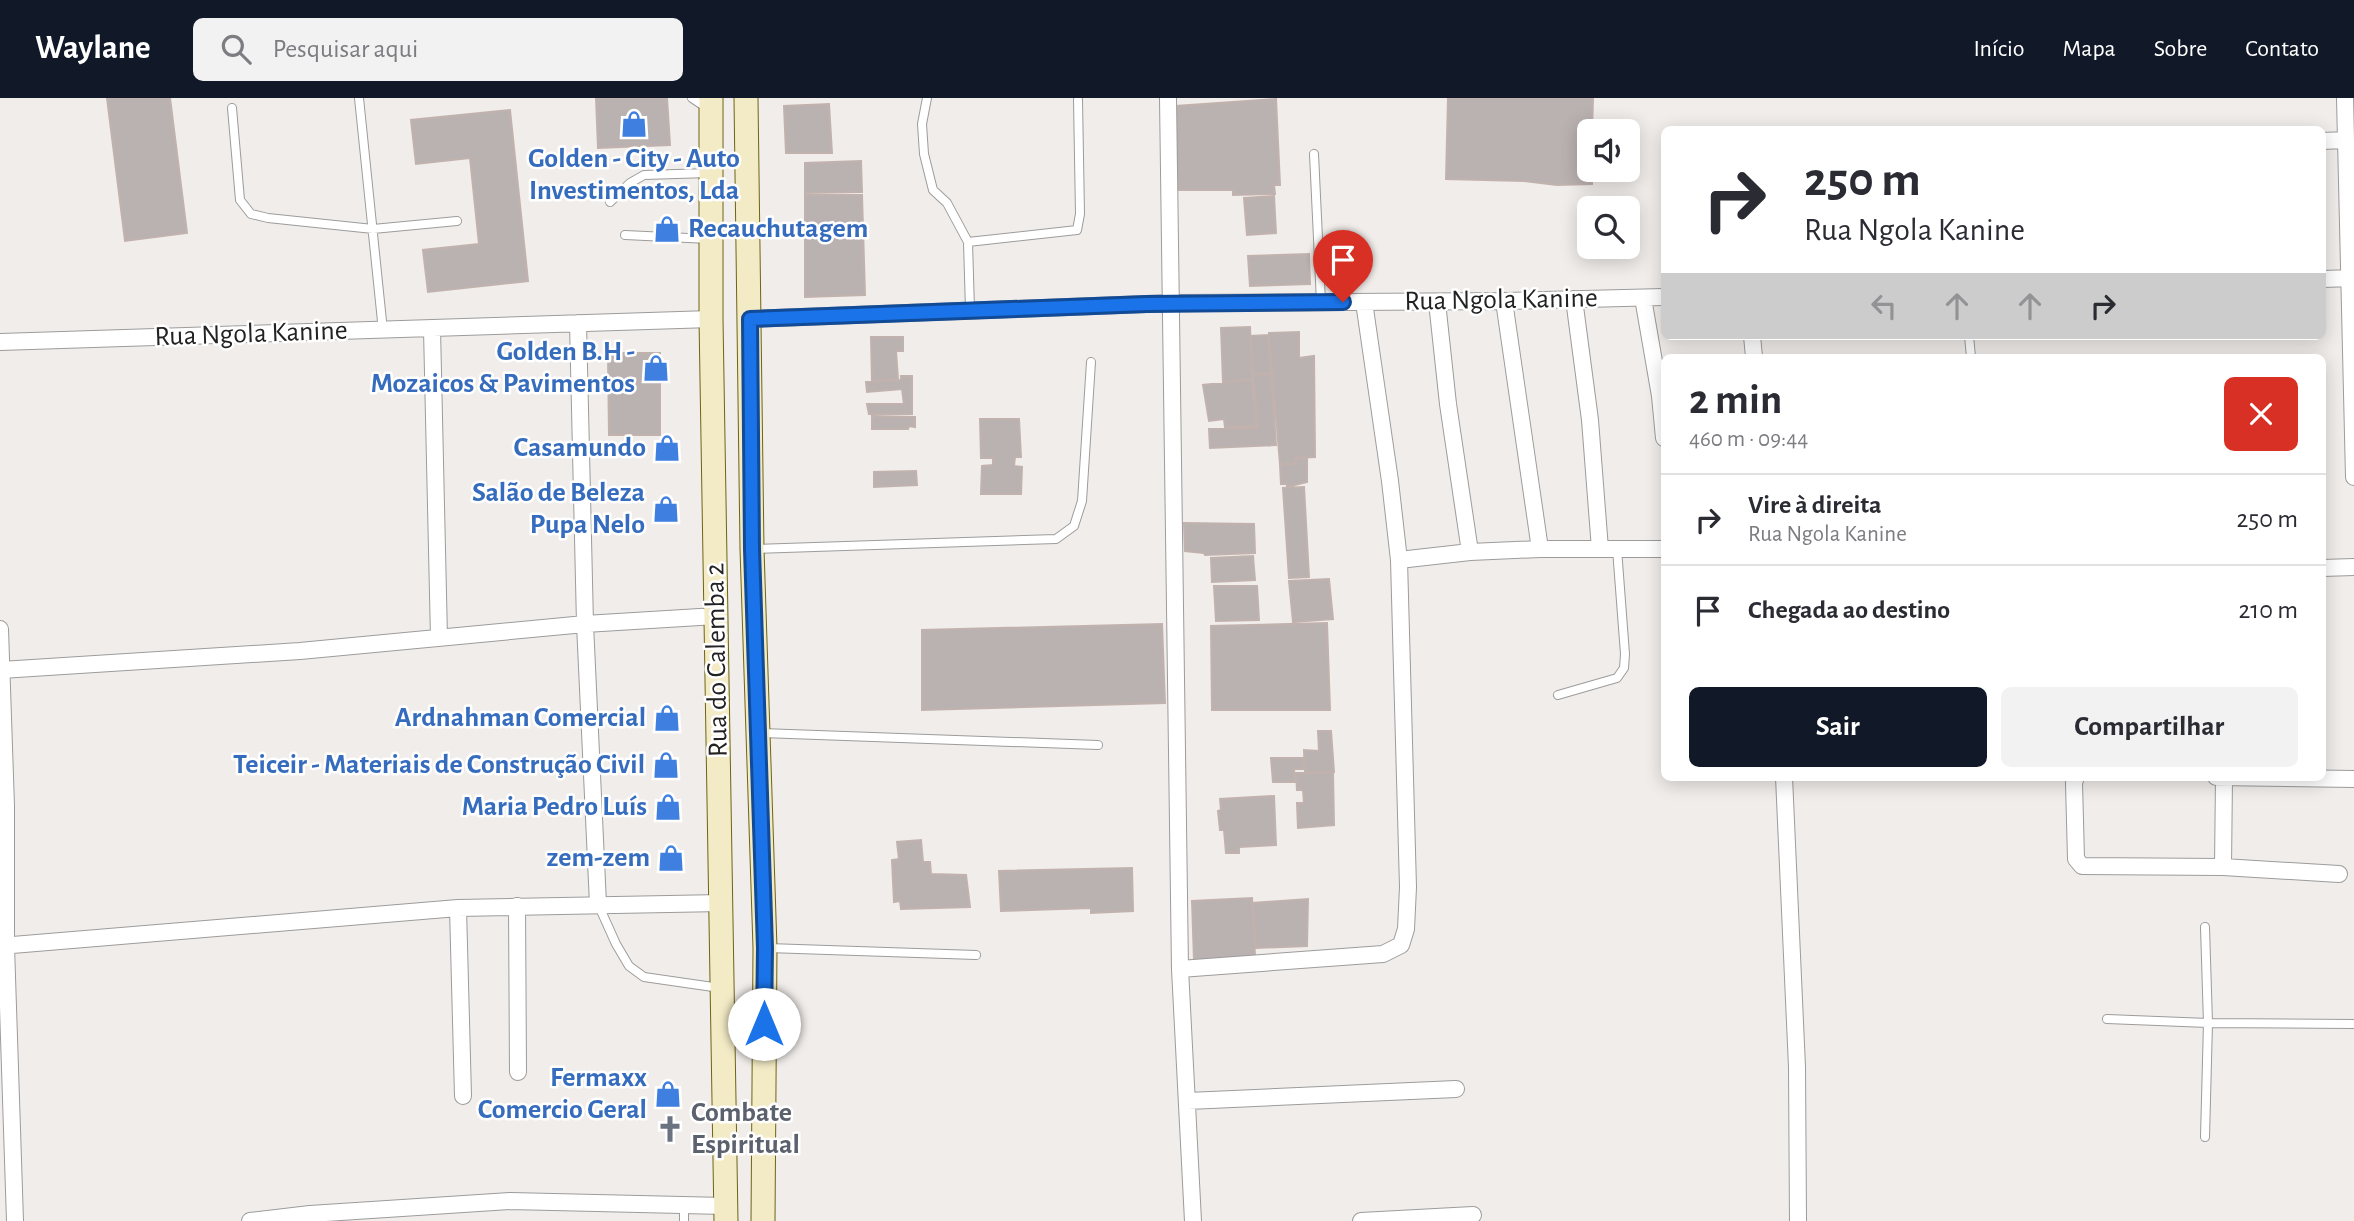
<!DOCTYPE html>
<html lang="pt">
<head>
<meta charset="utf-8">
<style>
	body { margin:0; font-family:"Alegreya Sans",sans-serif; background:#f2f2f3; color:#2b2b33; height:100vh; display:flex; flex-direction:column; font-size:26px; white-space:nowrap }
	* { box-sizing:border-box; margin:0 }
	p { font-size:23px; color:#7c7c81 }
	.icon { flex:none; width:38px; height:38px; fill:none; stroke:currentColor; stroke-width:2; stroke-linecap:round; stroke-linejoin:round }
	.map { position:relative; flex:1; overflow:hidden }
	.drawer { position:absolute; left:1661px; top:256px; width:665px; height:427px; display:flex; flex-direction:column; background:#fff; border-radius:10px; box-shadow:0 4px 18px #0003 }
	.drawer>* { flex:none }
	.guide { position:absolute; left:1661px; top:28px; width:665px; height:214px; border-radius:10px; box-shadow:0 4px 18px #0003; background:#fff; color:#2b2b33; overflow:hidden }
	.controls { position:absolute; left:1577px; top:21px; display:grid; gap:14px }
	.controls a { display:grid; place-items:center; width:63px; height:63px; border-radius:10px; background:#fff; box-shadow:0 4px 18px #0003; font-size:35px }
	.pin { position:absolute; display:grid; place-items:center; width:60px; height:60px; color:#fff; margin:-72px -30px; border-radius:50% 50% 50% 0; rotate:-45deg; box-shadow:0 0 7px #0007 }
	.pin .icon { rotate:45deg }
	.me { position:absolute; width:77px; margin:-38px; rotate:0deg; stroke-linejoin:round; filter:drop-shadow(0 0 5px #0008) }
	.turn { display:flex; align-items:center; gap:24px; height:147px; padding:0 28px; font-size:32px }
	.turn .icon { width:91px; height:91px; stroke-width:2.5 }
	.turn b { display:block; font-size:49px; line-height:60px }
	.lanes { display:flex; align-items:center; height:66px; padding:0 28px; background:#0003; justify-content:center; gap:35px; direction:ltr }
	.lanes .off { opacity:.35 }
	.round { display:grid; place-items:center; flex:none; width:74px; height:74px; border-radius:10px; background:#f2f2f3 }
	.headline { display:flex; align-items:center; justify-content:space-between; height:119px; padding:0 28px }
	h1 { font-size:42px; font-weight:700; line-height:52px }
	.primary-button { display:flex; gap:14px; margin-top:auto; padding:14px 28px }
	.primary-button a { flex:1; height:80px; border-radius:10px; background:#111827; color:#fff; font-size:28px; font-weight:700; line-height:80px; text-align:center }
	.primary-button a+a { background:#f2f2f3; color:#2b2b33 }
	ul { padding:0; list-style:none }
	li { display:flex; align-items:center; gap:21px; height:91px; padding:0 28px; border-top:2px solid #e1e1e2 }
	li div { flex:1 }
	li b { display:block; font-size:26px }
	li em { font-style:normal }
	header { display:flex; align-items:center; gap:42px; box-sizing:border-box; height:98px; padding:0 35px; background:#111827; color:#fff }
	header strong { font-size:33px }
	nav { display:flex; gap:38px; margin-inline-start:auto; font-size:24px }
	.search { width:490px; height:63px; background:#f2f2f3; display:flex; align-items:center; gap:18px; box-sizing:border-box; padding:0 24px; border-radius:10px; color:#7c7c81; font-size:26px }
	.map>svg:first-child { display:block }
	.building { fill:#bab2b0; stroke:#c1b2ae; stroke-width:2 }
	.lines { fill:none; stroke-linecap:round; stroke-linejoin:round }
	.lane-casing { stroke:#9c9c9c; stroke-width:10 }
	.street-casing { stroke:#9c9c9c; stroke-width:18 }
	.secondary-casing { stroke:#6e6414; stroke-width:25 }
	.lane { stroke:#fff; stroke-width:8 }
	.street { stroke:#fff; stroke-width:16 }
	.secondary { stroke:#f3ebc6; stroke-width:23 }
	.route-casing { stroke:#114b97; stroke-width:18 }
	.route { stroke:#1a73e8; stroke-width:12 }
	.labels { text-anchor:middle; dominant-baseline:central; stroke-width:5; stroke-linejoin:round; paint-order:stroke }
	.shop-label { font-size:28px; font-weight:bold; fill:#366cbe; stroke:#fff; text-anchor:end }
	.street-label { font-size:28px; fill:#222; stroke:#fff }
	.worship-label { font-size:28px; font-weight:bold; fill:#5b616d; stroke:#fff; text-anchor:start }
</style>
</head>
<body>
<header>
<strong>Waylane</strong>
<div class="search"><svg class="icon" aria-label="search" viewBox="0 0 24 24"><circle cx="10" cy="10" r="6"/><path d="M15 15l6 6"/></svg>Pesquisar aqui</div>
<nav><a>Início</a><a>Mapa</a><a>Sobre</a><a>Contato</a></nav>
</header>
<div class="map">
<svg width="2354" height="1123" viewBox="0 0 2354 1123">
	<rect width="100%" height="100%" fill="#f1edea"/>
	<!-- building -->
	<path class="building" d="M107,0H170L187,135L125,143Z
		M596,0H667L670,47L598,50Z
		M1448,0H1593L1592,33H1589V72H1592V86L1557,87L1524,83L1446,81Z
		M1276,1L1280,87H1274L1275,96L1233,97V92H1175L1172,34L1177,33L1176,8Z
		M829,6L832,55H786L784,8Z
		M510,12L528,183L428,194L423,152L479,146L470,60L416,66L411,22Z
		M861,63L862,94L805,95V65Z
		M805,97H862L865,197L805,199Z
		M1274,98L1276,135L1247,137L1244,100Z
		M1309,156L1310,186L1250,188L1248,158Z
		M1250,229L1252,281L1223,284L1221,230Z
		M1299,234V260L1314,258L1315,359L1295,360V365L1280,366L1269,235Z
		M1268,237L1271,275L1253,276L1251,238Z
		M871,239H903V253H896L898,281L872,283Z
		M608,255H660V337H609Z
		M1271,276L1276,347L1210,350L1209,331L1258,330L1253,277Z
		M901,278H912V316H869L867,306H904L902,291L867,294L866,284L901,282Z
		M1252,282L1256,328L1225,329L1224,321L1209,323L1203,287Z
		M872,318L915,319V329L909,328L908,331H872Z
		M980,321H1019L1021,359H1015L1014,368L1022,369L1021,396H981L982,368L993,367V360H981Z
		M1307,360V384L1287,389V386H1281L1280,367L1296,366V361Z
		M916,373L917,387L874,389V374Z
		M1304,389L1309,479L1289,480L1283,390Z
		M1184,425L1254,426L1255,455L1205,457L1204,455L1185,453Z
		M1253,458L1255,482L1212,484L1211,460Z
		M1329,481L1333,521L1293,524L1289,483Z
		M1214,488H1257L1259,522L1216,523Z
		M1327,525L1330,612H1212L1211,528Z
		M1162,526L1165,605L922,612V532Z
		M1318,633H1331L1334,674H1305L1304,652L1319,653Z
		M1271,660H1303V671H1294L1295,684H1273Z
		M1296,675H1333L1334,727L1298,730L1297,705H1304L1303,692H1297Z
		M1274,698L1276,747L1239,749V755H1226L1224,732H1220L1218,713L1221,712L1220,701Z
		M921,742L923,764H930L931,776L966,777L970,809L901,811L900,803L894,804L892,762L899,761L897,744Z
		M1132,770L1133,813L1091,815V810L1001,813L999,773Z
		M1252,800L1255,858L1194,862L1192,803Z
		M1308,801L1307,848L1256,850L1253,805Z"/>
	<g class="lines">
		<defs>
			<path id="lane" d="M359,0L383,233
				M692,0L707,10
				M927,0L922,26L924,56L933,92L947,105L968,144L970,212
				M232,10L240,102L251,116L268,120L373,131L457,123
				M1314,56L1321,204
				M610,104L630,85L644,77L709,75
				M625,137L709,141
				M968,144L1077,132L1080,116L1078,2
				M1969,238L1971,259
				M755,451L1056,441L1074,428L1082,403L1091,264
				M1558,597L1617,580L1624,570L1625,556L1617,451
				M761,635L1098,647
				M598,806L616,846L629,868L644,879L720,890
				M768,850L976,857
				M2107,921L2208,925L2354,926
				M2205,1039L2208,925L2205,829
				M684,1107V1123"/>
			<path id="street" d="M1168,0L1180,871L1193,1123
				M2345,0L2354,379
				M2322,43L2346,42
				M2322,181L2354,180
				M1643,200L1660,298L1664,340
				M1574,201L1590,322L1600,451
				M1504,203L1540,451
				M1437,204L1448,306L1470,454
				M750,221L1172,205L1504,203L1664,199
				M578,225L585,526L598,806
				M432,231L439,540
				M1752,238L1754,259
				M0,244L711,221
				M1399,462L1470,454L1540,451H1664
				M2322,470L2354,469
				M0,531L6,708V848L15,1123
				M1,572L300,553L585,526L716,518
				M1784,679L1797,969L1798,1123
				M2076,679L2074,685L2076,761L2082,768L2223,769L2339,776
				M2216,679L2354,681
				M2223,769L2224,679
				M517,808L518,974
				M458,810L463,998
				M0,848L458,810L722,805
				M1180,871L1383,856L1401,847L1406,831L1408,789L1399,462L1390,383L1364,204
				M1188,1003L1456,991
				M250,1123L310,1116L510,1103L725,1108
				M1361,1123L1473,1117"/>
			<path id="secondary" d="M711,0V221L726,1123
				M746,0L752,451L765,850L763,1123"/>
		</defs>
		<!-- lane casing -->
		<use href="#lane" class="lane-casing"/>
		<!-- street casing -->
		<use href="#street" class="street-casing"/>
		<!-- secondary casing -->
		<use href="#secondary" class="secondary-casing"/>
		<!-- lane -->
		<use href="#lane" class="lane"/>
		<!-- street -->
		<use href="#street" class="street"/>
		<!-- secondary -->
		<use href="#secondary" class="secondary"/>
	</g>
	<g class="lines">
		<defs>
			<path id="route" d="M764,926L765,850L752,451L750,221L1147,206L1343,204"/>
		</defs>
		<!-- route casing -->
		<use href="#route" class="route-casing"/>
		<!-- route -->
		<use href="#route" class="route"/>
	</g>
	<!-- icons -->
	<defs>
		<symbol id="shop-bare" viewBox="-9 -9 18 18"><path d="M-5-2.5h2.3a2.7 3.5 0 0 1 5.4 0H5L5.5 6h-11ZM-1.5-2.5h3a1.5 2.3 0 0 0-3 0Z" fill="#3f7fe0" stroke="#fff" stroke-width="2.5" paint-order="stroke"/></symbol>
		<symbol id="church-bare" viewBox="-9 -9 18 18"><path d="M-1.2-6h2.4v3.5h3.3v2.4h-3.3V6h-2.4V-.1h-3.3v-2.4h3.3Z" fill="#6b7280" stroke="#fff" stroke-width="2.5" paint-order="stroke"/></symbol>
	</defs>
	<g fill-rule="evenodd">
		<use href="#shop-bare" x="615" y="7" width="38" height="38"/>
		<use href="#shop-bare" x="648" y="112" width="38" height="38"/>
		<use href="#shop-bare" x="637" y="251" width="38" height="38"/>
		<use href="#shop-bare" x="648" y="331" width="38" height="38"/>
		<use href="#shop-bare" x="647" y="392" width="38" height="38"/>
		<use href="#shop-bare" x="648" y="601" width="38" height="38"/>
		<use href="#shop-bare" x="647" y="648" width="38" height="38"/>
		<use href="#shop-bare" x="649" y="690" width="38" height="38"/>
		<use href="#shop-bare" x="652" y="741" width="38" height="38"/>
		<use href="#shop-bare" x="649" y="977" width="38" height="38"/>
		<use href="#church-bare" x="651" y="1012" width="38" height="38"/>
	</g>
	<g class="labels">
		<!-- shop labels -->
		<g class="shop-label">
			<text x="634" y="61" text-anchor="middle">Golden - City - Auto<tspan x="634" dy="32">Investimentos, Lda</tspan></text>
			<text x="688" y="131" text-anchor="start">Recauchutagem</text>
			<text x="635" y="254">Golden B.H -<tspan x="635" dy="32">Mozaicos &amp; Pavimentos</tspan></text>
			<text x="646" y="350">Casamundo</text>
			<text x="645" y="395">Salão de Beleza<tspan x="645" dy="32">Pupa Nelo</tspan></text>
			<text x="646" y="620">Ardnahman Comercial</text>
			<text x="645" y="667">Teiceir - Materiais de Construção Civil</text>
			<text x="647" y="709">Maria Pedro Luís</text>
			<text x="650" y="760">zem-zem</text>
			<text x="647" y="980">Fermaxx<tspan x="647" dy="32">Comercio Geral</tspan></text>
		</g>
		<!-- street labels -->
		<g class="street-label">
			<text transform="translate(1501 202) rotate(-1)">Rua Ngola Kanine</text>
			<text transform="translate(251 236) rotate(-2)">Rua Ngola Kanine</text>
			<text transform="translate(717 562) rotate(-91)">Rua do Calemba 2</text>
		</g>
		<!-- worship labels -->
		<g class="worship-label">
			<text x="691" y="1015">Combate<tspan x="691" dy="32">Espiritual</tspan></text>
		</g>
	</g>
</svg>
<div class="controls">
<a><svg class="icon" aria-label="sound" viewBox="0 0 24 24"><path d="M4 9h4l5-4v14l-5-4H4zM17 9q2 3 0 6"/></svg></a>
<a><svg class="icon" aria-label="search" viewBox="0 0 24 24"><circle cx="10" cy="10" r="6"/><path d="M15 15l6 6"/></svg></a>
</div>
<div class="pin" style="left:1343px;top:204px;background:#d93025"><svg class="icon" aria-label="arrive" viewBox="0 0 24 24"><path d="M6 21V4h12l-3 4 3 4H6"/></svg></div>
<svg class="me" style="left:764px;top:926px" viewBox="-20 -20 40 40"><circle r="19" fill="#fff"/><path d="M0-13L10 11 0 6-10 11z" fill="#1a73e8"/></svg>
<div class="guide">
<div class="turn"><svg class="icon" aria-label="right" viewBox="0 0 24 24"><path d="M7 20v-9h11M14 6l5 5-5 5"/></svg><div><b>250 m</b>Rua Ngola Kanine</div></div>
<div class="lanes"><svg class="icon off" aria-label="left" viewBox="0 0 24 24"><path d="M17 20v-9H6M10 6l-5 5 5 5"/></svg><svg class="icon off" aria-label="ahead" viewBox="0 0 24 24"><path d="M12 20V5M6 11l6-6 6 6"/></svg><svg class="icon off" aria-label="ahead" viewBox="0 0 24 24"><path d="M12 20V5M6 11l6-6 6 6"/></svg><svg class="icon" aria-label="right" viewBox="0 0 24 24"><path d="M7 20v-9h11M14 6l5 5-5 5"/></svg></div>
</div>
<section class="drawer">
<div class="headline"><div><h1>2 min</h1><p>460 m · 09:44</p></div><a class="round" style="background:#d93025;color:#fff"><svg class="icon" aria-label="close" viewBox="0 0 24 24"><path d="M6 6l12 12M18 6L6 18"/></svg></a></div>
<ul>
<li><svg class="icon" aria-label="right" viewBox="0 0 24 24"><path d="M7 20v-9h11M14 6l5 5-5 5"/></svg><div><b>Vire à direita</b><p>Rua Ngola Kanine</p></div><em>250 m</em></li>
<li><svg class="icon" aria-label="arrive" viewBox="0 0 24 24"><path d="M6 21V4h12l-3 4 3 4H6"/></svg><div><b>Chegada ao destino</b></div><em>210 m</em></li>
</ul>
<div class="primary-button"><a>Sair</a><a>Compartilhar</a></div>
</section>
</div>
</body>
</html>
